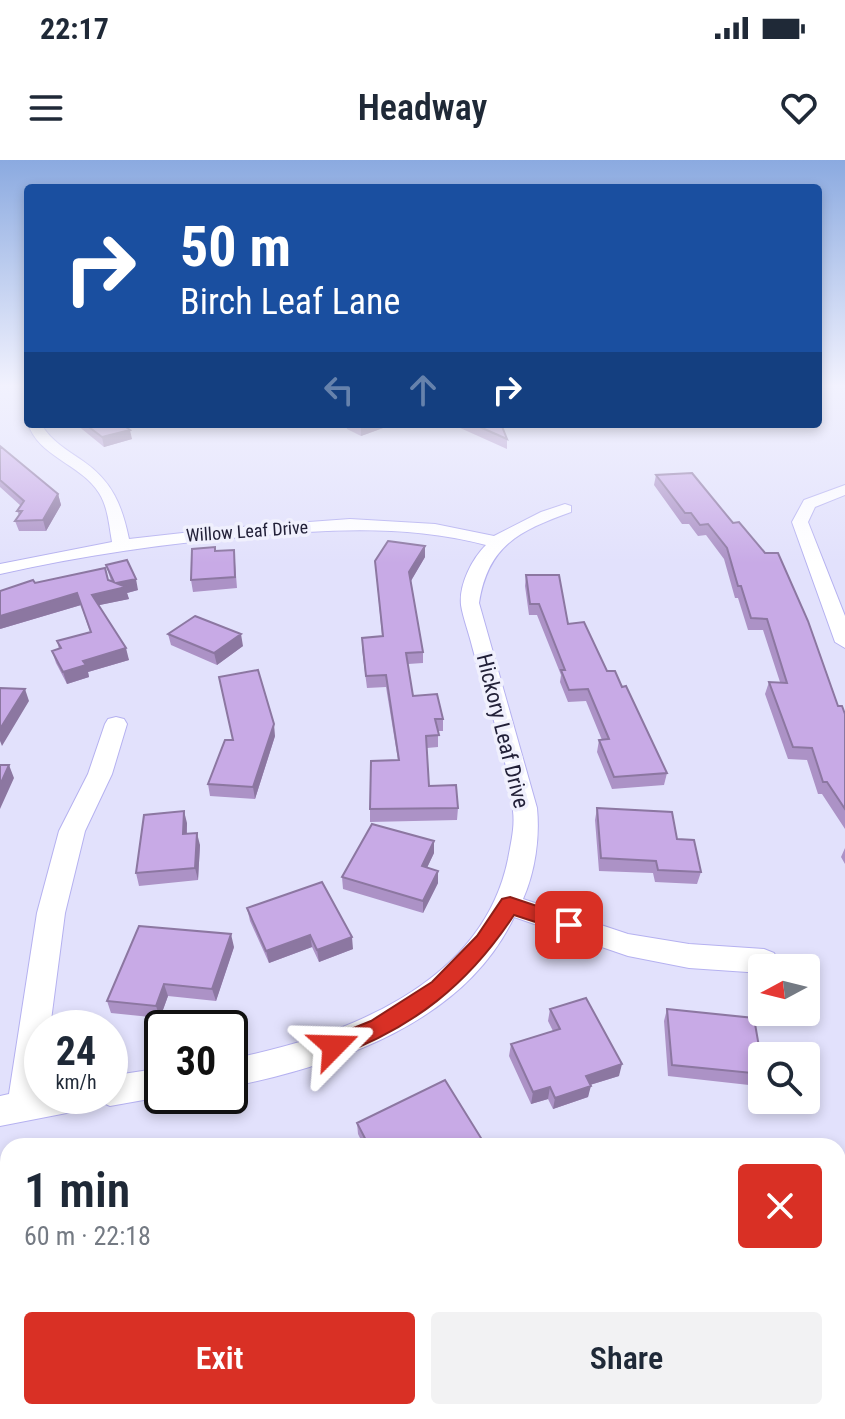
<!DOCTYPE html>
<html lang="en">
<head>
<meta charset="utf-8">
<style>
	body { margin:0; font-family:"Roboto Condensed",sans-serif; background:#f2f2f3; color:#1f2937; height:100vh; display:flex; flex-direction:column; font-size:30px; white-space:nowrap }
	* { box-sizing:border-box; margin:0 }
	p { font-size:26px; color:#747a83 }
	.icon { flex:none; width:44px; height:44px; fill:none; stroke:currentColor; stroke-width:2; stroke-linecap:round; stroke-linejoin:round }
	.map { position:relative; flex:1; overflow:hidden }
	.drawer { position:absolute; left:0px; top:978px; width:846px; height:282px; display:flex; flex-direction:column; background:#fff; border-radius:24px 24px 0 0; box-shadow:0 4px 12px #0003 }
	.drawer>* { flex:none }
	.guide { position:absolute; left:24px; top:24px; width:798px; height:244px; border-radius:8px; box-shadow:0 4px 12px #0003; background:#1a4fa0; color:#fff; overflow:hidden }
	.needle { width:52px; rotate:263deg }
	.buttons { position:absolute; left:748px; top:794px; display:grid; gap:16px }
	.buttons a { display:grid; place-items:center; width:72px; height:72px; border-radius:8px; background:#fff; box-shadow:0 4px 12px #0003; font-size:40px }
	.speed { position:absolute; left:24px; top:850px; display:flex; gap:16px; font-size:40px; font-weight:700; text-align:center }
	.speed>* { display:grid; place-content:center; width:104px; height:104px; border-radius:50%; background:#fff; box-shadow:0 4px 12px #0003; line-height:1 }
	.speed small { font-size:20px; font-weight:400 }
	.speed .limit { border:4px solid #111; border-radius:12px; background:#fff; color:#111 }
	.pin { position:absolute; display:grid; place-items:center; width:68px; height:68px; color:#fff; margin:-34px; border-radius:16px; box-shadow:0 4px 12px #0006 }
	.me { position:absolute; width:88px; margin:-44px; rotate:68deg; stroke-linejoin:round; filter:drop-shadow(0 0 6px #0008) }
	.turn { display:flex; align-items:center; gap:28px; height:168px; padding:0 24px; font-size:36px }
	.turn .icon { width:104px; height:104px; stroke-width:2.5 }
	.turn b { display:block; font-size:56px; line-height:68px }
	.lanes { display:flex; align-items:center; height:76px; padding:0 24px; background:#0003; justify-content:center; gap:40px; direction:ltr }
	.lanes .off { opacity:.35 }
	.round { display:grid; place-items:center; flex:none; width:84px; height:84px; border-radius:8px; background:#f2f2f3 }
	.overview { display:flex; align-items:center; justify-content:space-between; height:136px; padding:0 24px }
	h1 { font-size:48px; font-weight:600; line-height:60px }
	.button { display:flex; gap:16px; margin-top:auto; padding:16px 24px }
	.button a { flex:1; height:92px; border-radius:8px; background:#d93025; color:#fff; font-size:32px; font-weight:600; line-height:92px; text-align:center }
	.button a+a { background:#f2f2f3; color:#1f2937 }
	.status { display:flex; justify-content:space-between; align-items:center; height:56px; padding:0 40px; background:#fff; direction:ltr }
	.status svg { height:22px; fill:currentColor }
	header { display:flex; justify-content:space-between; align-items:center; height:104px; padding:0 24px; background:#fff; font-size:36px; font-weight:600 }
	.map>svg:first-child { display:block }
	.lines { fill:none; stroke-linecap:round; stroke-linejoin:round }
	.stream { stroke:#9f9bd5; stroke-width:12 }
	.street-casing { stroke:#b5b1f0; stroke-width:2 }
	.street { fill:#fff; fill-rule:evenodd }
	.wall { fill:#ac92c6 }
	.shaded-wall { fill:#8c77a1 }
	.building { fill:#c8aae6; stroke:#8c77a1; stroke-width:2 }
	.route { fill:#d93025; stroke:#8d1f18; stroke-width:2 }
	.labels { text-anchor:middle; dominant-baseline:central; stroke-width:7; stroke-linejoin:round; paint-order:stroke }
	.far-street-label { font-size:18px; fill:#222038; stroke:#f0f0fd }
	.street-label { font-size:22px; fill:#222038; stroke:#f0f0fd }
</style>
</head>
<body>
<div class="status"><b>22:17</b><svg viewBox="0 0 49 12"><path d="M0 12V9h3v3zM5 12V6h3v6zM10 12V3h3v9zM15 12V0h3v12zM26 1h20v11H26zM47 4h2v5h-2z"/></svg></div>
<header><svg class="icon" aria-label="menu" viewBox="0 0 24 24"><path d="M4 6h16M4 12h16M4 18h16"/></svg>Headway<svg class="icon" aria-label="heart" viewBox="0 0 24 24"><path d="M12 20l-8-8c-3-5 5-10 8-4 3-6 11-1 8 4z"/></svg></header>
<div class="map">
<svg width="845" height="1259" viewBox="0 0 845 1259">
	<rect width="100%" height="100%" fill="#e2e1fc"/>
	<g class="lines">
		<!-- stream -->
		<path class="stream" d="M838,1127L845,1130
			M401,1259L424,1252"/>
		<defs>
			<path id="street" d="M28,263L41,264C51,281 67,290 83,301C112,321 122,345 129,379L227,368L350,359L435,364L494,376L541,352L565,344L571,346V352C519,371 488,385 479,443L537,648C540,678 535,712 523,739L628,774L689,784L764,789L774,793L778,801L775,808H762V813L689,808L628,796L514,757C464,863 337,905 230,927V899C342,877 482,826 508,699C511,682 515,667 513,651C508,595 486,539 472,486C469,473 463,458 461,445C459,424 472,399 486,385C409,365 333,369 254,376C169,383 84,395 0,414V404L112,382C109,365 108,347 99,333C81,304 37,296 28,263Z
				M845,325V335L815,347L808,362L845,456V488L835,482L792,362L804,340Z
				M116,557L124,559L127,564L112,614L85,671L65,753L50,868H42V936H93L88,947L77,951L0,966V936L9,934L37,753L59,671L88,614L105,564L108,559Z
				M162,908V936H166L110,946L99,941L96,936H110V916Z"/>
		</defs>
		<!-- street casing -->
		<use href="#street" class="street-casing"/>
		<!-- street -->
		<use href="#street" class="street"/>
	</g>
	<!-- wall -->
	<path class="wall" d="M65,264H122L132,279L104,287L77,265L66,266Z
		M346,264H394L361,276L347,269Z
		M457,264H501L507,279V289L458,267Z
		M0,286L58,334L61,345L46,371H19L15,361L19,355L17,351L21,346L0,327Z
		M692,313L838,546L845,554V669L822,634H818L807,600L788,599L765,534L769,522H780L763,470H748L738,438H735L724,399L706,375L698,376L689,364H682L654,325L656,315Z
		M425,386V397L411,421L423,492V503L408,504L413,536L443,559V571H438V587L427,588L429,626L458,648L457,660L370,662V649L398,600L386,527L367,528L362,489V478L382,476L375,401Z
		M234,390L237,428L193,432L191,420L216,391Z
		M106,405L138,430L127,433L129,439L99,445L129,500L88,512L89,517L67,524L56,503L52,491L59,489L57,481L90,472L81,445L0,469L35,423L111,421Z
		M526,415L568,464L607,511L622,527L667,613L664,625L612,629L597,592L599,580H602L586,541L568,542L560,522L561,515L537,455H529L525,426Z
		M168,474L243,486L217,505L171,485Z
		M275,576L255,639L210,636L208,624L233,580Z
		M597,648L677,679L701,712L697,724L655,722L653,713L599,711L595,660Z
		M187,663V674L200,685L198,720L139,726L136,713Z
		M845,688V704L841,697Z
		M434,693L427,708L438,723L423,753L343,729L342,717Z
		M247,748L353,789L319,802L312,787L269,803L250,761Z
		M234,787L216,841L168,836L160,858L111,853L107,841Z
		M550,849L619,916L590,925L588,937L553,949L548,939L531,944L509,896L511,884L553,871L548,861Z
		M667,849L762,904V918L758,926L668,916L664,861Z
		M357,963L481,978L480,986H364L358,974Z"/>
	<!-- shaded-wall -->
	<path class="shaded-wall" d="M366,264H394L361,276V266Z
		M130,270L132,279L104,287L102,277Z
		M58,334L61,345L46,371L43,360Z
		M425,386V397L409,424V412Z
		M136,419L138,430L127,433L129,439L95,446L92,435L116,423Z
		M77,433L81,445L0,469V456Z
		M241,474L243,486L217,505L214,493Z
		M126,488L129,500L88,512L89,517L67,524L63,512L83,501Z
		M25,529L29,541L2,586L0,581V569Z
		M274,564L275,576L255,639L253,627Z
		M9,605L14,618L0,649V625Z
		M184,651L187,663L186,687L183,674Z
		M197,673L200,685L198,720L195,708Z
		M434,681V693L422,718V706Z
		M438,711V723L423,753V741Z
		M231,774L234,787L216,841L212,829Z
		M310,775L312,787L269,803L266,791Z
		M352,777L353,789L319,802L317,790Z
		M164,824L168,836L160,858L156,846Z
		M622,904L619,916L583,927L586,916Z
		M591,926L588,937L553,949L555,938Z
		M550,927L548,939L531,944L533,932Z
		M481,978L480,986H466Z"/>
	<!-- building -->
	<path class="building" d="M85,264H122L130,270L102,277Z
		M473,264H501L507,279Z
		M0,286L58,334L43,360L15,361L22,351H17L24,341L0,320Z
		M692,313L733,363L739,362L765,393H778L808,461L838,546H842L845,554V649L827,622H823L812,588L793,587L769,522L787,523L767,459L751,458L741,426H738L727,388L708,364L700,365L691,353H685L656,315Z
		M388,381L425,386L409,412L423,492L406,493L413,536L437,534L443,559H435L439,575L426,576L429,626L456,625L458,648L370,649L371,601L399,600L386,515L366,516L362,478L383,476L375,401Z
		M215,387V391L234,390L235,417L191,420L192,389Z
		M127,400L136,419L116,423L126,427L92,435L126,488L83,501L86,505L63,512L52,491L61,488L57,481L91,472L77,433L0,456V431L33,420L35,423L105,408L108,420L114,422L106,405Z
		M526,415H559L568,464L584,462L607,511H615L622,527L626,526L667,613L614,617L599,580L609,579L588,529L569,530L561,510H565L539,444H530Z
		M195,456L241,474L214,493L168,474Z
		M258,510L274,564L253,627L208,624L225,580H233L219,517Z
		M0,528L25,529L0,569Z
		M0,605H9L0,625Z
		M597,648L672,652L677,679L694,680L701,712L658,710L656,701L601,698Z
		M184,651L183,674L197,673L195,708L136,713L144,655Z
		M372,664L434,681L422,706L438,711L423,741L342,717Z
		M322,722L352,777L317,790L310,775L266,791L247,748Z
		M139,766L231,774L212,829L164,824L156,846L107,841Z
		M586,838L622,904L586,916L591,926L555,938L550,927L533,932L511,884L560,869L550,849Z
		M667,849L754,858L762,904V914L672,905Z
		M445,920L481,978L466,986H369L357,963Z
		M298,982V986H278Z
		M327,982V986H310Z"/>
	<!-- sky -->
	<linearGradient id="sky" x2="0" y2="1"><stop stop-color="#8baae0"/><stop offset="0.56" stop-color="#f2f2fe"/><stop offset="1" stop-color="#f2f2fe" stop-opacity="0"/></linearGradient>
	<rect width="845" height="403" fill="url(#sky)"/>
	<!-- route -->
	<path class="route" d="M510,737L576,759L579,765L576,771L569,773L514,755C468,825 413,868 334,897L326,894L322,886L326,879L371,861L432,822L477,776L502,739Z"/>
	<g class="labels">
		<!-- far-street labels -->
		<g class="far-street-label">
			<text transform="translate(247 371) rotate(-4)">Willow Leaf Drive</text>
		</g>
		<!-- street labels -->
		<g class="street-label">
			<text transform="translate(503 571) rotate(76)">Hickory Leaf Drive</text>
		</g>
	</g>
</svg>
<div class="buttons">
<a><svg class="needle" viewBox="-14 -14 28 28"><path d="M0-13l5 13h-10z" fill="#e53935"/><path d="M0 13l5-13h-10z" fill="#747a83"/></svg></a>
<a><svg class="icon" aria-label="search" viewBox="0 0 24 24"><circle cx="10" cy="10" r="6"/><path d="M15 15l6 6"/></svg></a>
</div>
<div class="speed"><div>24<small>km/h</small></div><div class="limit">30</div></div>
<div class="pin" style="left:569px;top:765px;background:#d93025"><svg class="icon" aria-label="arrive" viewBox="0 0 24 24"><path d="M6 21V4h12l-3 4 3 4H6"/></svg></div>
<svg class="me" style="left:334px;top:886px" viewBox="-20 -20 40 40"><path d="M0-17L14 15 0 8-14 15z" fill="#d93025" stroke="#fff" stroke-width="4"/></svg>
<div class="guide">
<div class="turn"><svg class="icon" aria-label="right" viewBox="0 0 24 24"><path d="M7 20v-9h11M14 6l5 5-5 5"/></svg><div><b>50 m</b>Birch Leaf Lane</div></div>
<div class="lanes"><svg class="icon off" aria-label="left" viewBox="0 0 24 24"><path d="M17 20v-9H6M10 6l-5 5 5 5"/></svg><svg class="icon off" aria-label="ahead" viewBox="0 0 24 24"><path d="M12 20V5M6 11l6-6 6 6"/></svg><svg class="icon" aria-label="right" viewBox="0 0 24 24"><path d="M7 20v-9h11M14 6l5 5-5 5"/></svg></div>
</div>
<section class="drawer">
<div class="overview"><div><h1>1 min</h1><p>60 m · 22:18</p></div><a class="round" style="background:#d93025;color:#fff"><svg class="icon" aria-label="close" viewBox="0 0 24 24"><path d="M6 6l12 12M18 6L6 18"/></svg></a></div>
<div class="button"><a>Exit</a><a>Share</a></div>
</section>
</div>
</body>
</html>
